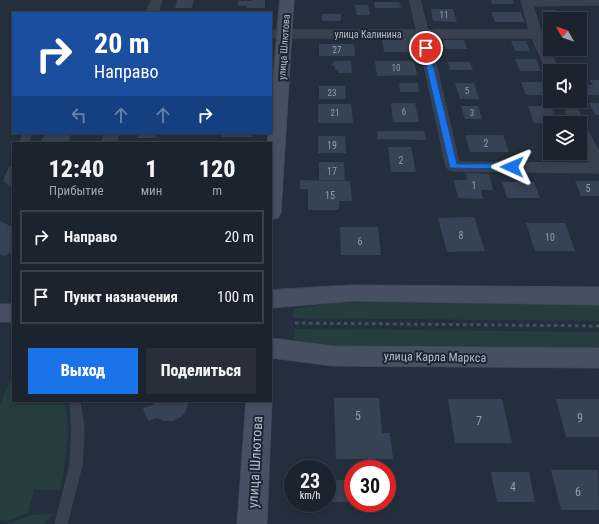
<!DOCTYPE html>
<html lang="ru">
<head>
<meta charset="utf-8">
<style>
	body { margin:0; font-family:"Roboto Condensed",sans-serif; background:#282f3a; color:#f1f3f6; height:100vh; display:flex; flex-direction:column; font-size:15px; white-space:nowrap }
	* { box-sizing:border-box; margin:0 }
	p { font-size:13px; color:#a0a4aa }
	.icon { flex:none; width:22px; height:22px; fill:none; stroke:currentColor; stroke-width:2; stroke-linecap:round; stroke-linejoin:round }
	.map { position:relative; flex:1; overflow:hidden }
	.drawer { position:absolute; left:12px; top:142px; width:260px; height:260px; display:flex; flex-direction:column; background:#1b232e; border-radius:0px; box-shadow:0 2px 6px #0003,0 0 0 1px #39404a }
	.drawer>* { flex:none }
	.banner { position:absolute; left:12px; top:12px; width:260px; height:122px; border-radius:0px; box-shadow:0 2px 6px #0003,0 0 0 1px #39404a; background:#1a4fa0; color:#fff; overflow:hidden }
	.needle { width:26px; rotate:310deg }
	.tools { position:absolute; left:543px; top:12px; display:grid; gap:8px }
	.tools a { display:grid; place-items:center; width:44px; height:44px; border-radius:0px; background:#1b232e; box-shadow:0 2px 6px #0003,0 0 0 1px #39404a; font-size:20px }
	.speed { position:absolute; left:284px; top:460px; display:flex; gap:8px; font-size:20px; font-weight:700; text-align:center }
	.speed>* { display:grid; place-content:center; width:52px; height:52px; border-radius:50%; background:#1b232e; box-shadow:0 2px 6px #0003,0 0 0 1px #39404a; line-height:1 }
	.speed small { font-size:10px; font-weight:400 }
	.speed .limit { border:6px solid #d22; background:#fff; color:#111 }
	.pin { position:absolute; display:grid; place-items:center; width:34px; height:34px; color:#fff; margin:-17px; border:2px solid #fff; border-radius:50%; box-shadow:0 1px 4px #0007 }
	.me { position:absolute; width:44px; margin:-22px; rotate:271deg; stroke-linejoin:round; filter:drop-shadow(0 0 3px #0008) }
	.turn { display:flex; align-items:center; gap:14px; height:84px; padding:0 16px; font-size:18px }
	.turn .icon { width:52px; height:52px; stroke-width:2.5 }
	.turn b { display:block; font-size:28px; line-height:34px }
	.lanes { display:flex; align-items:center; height:38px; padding:0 16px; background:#0003; justify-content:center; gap:20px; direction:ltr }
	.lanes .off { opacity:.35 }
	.eta { display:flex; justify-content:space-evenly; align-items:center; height:68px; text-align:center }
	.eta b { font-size:24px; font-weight:800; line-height:28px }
	.cta { display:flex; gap:8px; margin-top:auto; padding:8px 16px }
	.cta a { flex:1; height:46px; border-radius:0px; background:#1a73e8; color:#fff; font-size:16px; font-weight:800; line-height:46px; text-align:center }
	.cta a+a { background:#282f3a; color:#f1f3f6 }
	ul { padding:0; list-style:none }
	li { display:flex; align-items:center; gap:12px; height:54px; margin:0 8px 6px; padding:0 8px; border:2px solid #39404a; border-radius:0px }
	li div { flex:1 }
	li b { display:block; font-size:15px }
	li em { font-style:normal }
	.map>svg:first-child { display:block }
	.green { fill:#263c3f }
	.building { fill:#364354 }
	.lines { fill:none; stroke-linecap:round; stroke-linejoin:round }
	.service-casing { stroke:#414a57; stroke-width:1 }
	.minor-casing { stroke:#414a57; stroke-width:1 }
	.secondary-casing { stroke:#414a57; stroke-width:1 }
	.path { stroke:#3f5557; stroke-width:3; stroke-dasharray:3.5 3.5; stroke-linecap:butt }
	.service { fill:#38414e; fill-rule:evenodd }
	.minor { fill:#38414e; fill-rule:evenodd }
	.secondary { fill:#465061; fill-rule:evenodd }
	.route { fill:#1a73e8; stroke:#114b97 }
	.labels { text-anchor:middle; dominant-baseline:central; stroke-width:4; stroke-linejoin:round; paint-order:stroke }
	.far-number-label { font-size:9px; fill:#929caa }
	.far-street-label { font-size:10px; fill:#b4bcc9; stroke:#1d2633 }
	.number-label { font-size:10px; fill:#929caa }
	.street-label { font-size:12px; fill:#b4bcc9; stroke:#1d2633 }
	.near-number-label { font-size:12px; fill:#929caa }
	.near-street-label { font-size:14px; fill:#b4bcc9; stroke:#1d2633 }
</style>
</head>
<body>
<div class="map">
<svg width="599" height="524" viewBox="0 0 599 524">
	<rect width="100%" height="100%" fill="#242f3e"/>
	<!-- green -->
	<path class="green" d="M344,301L599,304V321L293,318L294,309Z
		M294,329L599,332V350L315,347L302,344L294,339Z
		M13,371V401H64C72,431 66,459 60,490H34L28,513L5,522L0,519V406Z
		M54,514L43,524H7L31,515Z"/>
	<!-- building -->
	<path class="building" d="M177,0H194L192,8H175Z
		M251,0H265V8H247V6H238V1H251Z
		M491,0H513L514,4H492Z
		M374,2H399L401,8H375Z
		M355,5H368L370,15H357Z
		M431,9H453L457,22L433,21Z
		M543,10H555L559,18H546Z
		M491,12H521L525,22H495Z
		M322,14H341V21H322Z
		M382,38L413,39L416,52H384Z
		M443,40H464L467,49H445Z
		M511,41H526L530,51H515Z
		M319,44H354L355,56H319Z
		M515,59H536L541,71H520Z
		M335,61H351L352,73H338V70H335V67L332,65V63Z
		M375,61H414L417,75L377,76Z
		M448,62H470L473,70H450Z
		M590,80H599V95H583L580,85H593Z
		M521,82H549L550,95H526Z
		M399,83H418L419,92H400Z
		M455,83H474L479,99H460Z
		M319,86H345L346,99H319Z
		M391,103H415L419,122H393Z
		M589,103H599V115H595Z
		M318,104H351L353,123H318Z
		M461,106H478L482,119H465Z
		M528,106H551L558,123H534Z
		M377,131H424L426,140L378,139Z
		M46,133H75L74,135H71L68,143H40Z
		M138,133H157L156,138H137Z
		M222,133H253V137H222Z
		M465,135H503L509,152H470Z
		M318,136H345L346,153H318Z
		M388,147H411L416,172H391Z
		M553,153H576L577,155H554Z
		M319,162H344L345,180H319Z
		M466,173L489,174L493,190H481L483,199L458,198L454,180H467Z
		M300,180L350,181L352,201H339V210H308V189H300Z
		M575,181H599V196H581Z
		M502,182H534L540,198H507Z
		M474,217L485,251L447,252L438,218Z
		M0,221L13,227V250L5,256L0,254Z
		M526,223H565L575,251H535Z
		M340,227H378L381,255H341Z
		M334,398H379L382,433H390L393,459H336Z
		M448,399H502L512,443H455Z
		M556,399H599V437H566Z
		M155,401H187L188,404L186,411L181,417L173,421H164L157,418L148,421L143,408L153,405Z
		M551,470H598L599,510H561Z
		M491,472H529L535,502H497Z
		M327,480H353V502H327Z"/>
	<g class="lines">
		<defs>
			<path id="service" d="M24,133H32L28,143H20Z
				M10,167H13V188L4,181Z
				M70,401H80L84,429L82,465L67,524H55L70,465L72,429Z"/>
			<path id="minor" d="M152,0H162L158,13H146Z
				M410,0H420L428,30H529L521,0H599V5L533,6L542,34L559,71H550V74L547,71L532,38H430L459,162L590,163L580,142V123H571L561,101H575L584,124L599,152V173L453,171L448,169L446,166L418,38H271V30H416Z
				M105,133H119L116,143H102Z"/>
			<path id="secondary" d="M280,0H294L281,213L278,218L271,220V143H267L268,133H271V99Z
				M352,285L599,287V305L352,301L271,308V290Z
				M0,304H13V322H0Z
				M271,338L333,346L599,348V368L333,366L271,358Z
				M271,399L272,401L267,524H237L246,401H271Z"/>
		</defs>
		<!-- service casing -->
		<use href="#service" class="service-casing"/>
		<!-- minor casing -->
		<use href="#minor" class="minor-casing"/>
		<!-- secondary casing -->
		<use href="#secondary" class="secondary-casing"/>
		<!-- path -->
		<path class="path" d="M295,323L599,326"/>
		<!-- service -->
		<use href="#service" class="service"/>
		<!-- minor -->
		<use href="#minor" class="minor"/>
		<!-- secondary -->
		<use href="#secondary" class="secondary"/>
	</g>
	<!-- route -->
	<path class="route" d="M426,46L429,48L457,164H512L514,165V169L450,168L422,48Z"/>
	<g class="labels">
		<!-- far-number labels -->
		<g class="far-number-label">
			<text x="444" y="15">11</text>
			<text x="337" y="50">27</text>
			<text x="396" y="68">10</text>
			<text x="467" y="91">5</text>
			<text x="332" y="93">23</text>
			<text x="404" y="112">6</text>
			<text x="335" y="113">21</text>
			<text x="472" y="113">3</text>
		</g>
		<!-- far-street labels -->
		<g class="far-street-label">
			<text x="368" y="34">улица Калинина</text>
			<text transform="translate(284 47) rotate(-86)">улица Шлютова</text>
		</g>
		<!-- number labels -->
		<g class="number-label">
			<text x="486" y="143">2</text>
			<text x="332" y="145">19</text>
			<text x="401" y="160">2</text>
			<text x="332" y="171">17</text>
			<text x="474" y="185">1</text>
			<text x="588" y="188">5</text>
			<text x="330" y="195">15</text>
			<text x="461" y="235">8</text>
			<text x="550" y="237">10</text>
			<text x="360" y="241">6</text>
		</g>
		<!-- street labels -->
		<g class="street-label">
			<text transform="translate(435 357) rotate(1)">улица Карла Маркса</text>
		</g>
		<!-- near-number labels -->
		<g class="near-number-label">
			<text x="358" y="416">5</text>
			<text x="580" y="418">9</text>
			<text x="479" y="421">7</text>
			<text x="513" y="487">4</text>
			<text x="578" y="492">6</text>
		</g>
		<!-- near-street labels -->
		<g class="near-street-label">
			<text transform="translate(255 462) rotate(-87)">улица Шлютова</text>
		</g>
	</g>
</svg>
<div class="tools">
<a><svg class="needle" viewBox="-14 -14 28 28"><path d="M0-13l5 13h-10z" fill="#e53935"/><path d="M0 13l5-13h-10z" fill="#a0a4aa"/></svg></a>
<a><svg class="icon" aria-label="sound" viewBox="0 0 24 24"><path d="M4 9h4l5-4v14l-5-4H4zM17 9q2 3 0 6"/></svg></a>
<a><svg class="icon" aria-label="layers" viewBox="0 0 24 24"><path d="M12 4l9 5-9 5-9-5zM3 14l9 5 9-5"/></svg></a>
</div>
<div class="speed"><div>23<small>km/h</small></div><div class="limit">30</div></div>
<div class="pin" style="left:426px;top:48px;background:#d93025"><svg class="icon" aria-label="arrive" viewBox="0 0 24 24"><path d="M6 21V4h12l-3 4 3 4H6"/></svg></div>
<svg class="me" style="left:512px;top:167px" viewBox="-20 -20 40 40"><path d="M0-17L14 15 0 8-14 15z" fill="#1a73e8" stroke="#fff" stroke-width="4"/></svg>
<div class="banner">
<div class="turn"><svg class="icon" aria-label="right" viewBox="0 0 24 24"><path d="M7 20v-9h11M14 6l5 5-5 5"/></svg><div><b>20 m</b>Направо</div></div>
<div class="lanes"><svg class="icon off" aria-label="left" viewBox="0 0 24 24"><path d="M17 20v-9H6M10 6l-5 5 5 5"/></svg><svg class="icon off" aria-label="ahead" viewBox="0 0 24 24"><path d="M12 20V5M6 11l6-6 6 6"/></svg><svg class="icon off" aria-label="ahead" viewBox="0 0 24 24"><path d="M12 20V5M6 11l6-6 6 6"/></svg><svg class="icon" aria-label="right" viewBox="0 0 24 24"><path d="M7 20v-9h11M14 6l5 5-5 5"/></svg></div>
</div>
<section class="drawer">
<div class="eta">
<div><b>12:40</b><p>Прибытие</p></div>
<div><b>1</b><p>мин</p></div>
<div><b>120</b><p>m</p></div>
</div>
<ul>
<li><svg class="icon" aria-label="right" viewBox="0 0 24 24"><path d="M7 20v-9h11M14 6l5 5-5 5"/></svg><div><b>Направо</b></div><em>20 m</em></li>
<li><svg class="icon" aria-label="arrive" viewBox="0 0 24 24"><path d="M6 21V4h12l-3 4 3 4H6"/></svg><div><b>Пункт назначения</b></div><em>100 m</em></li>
</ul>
<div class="cta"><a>Выход</a><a>Поделиться</a></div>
</section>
</div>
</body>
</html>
